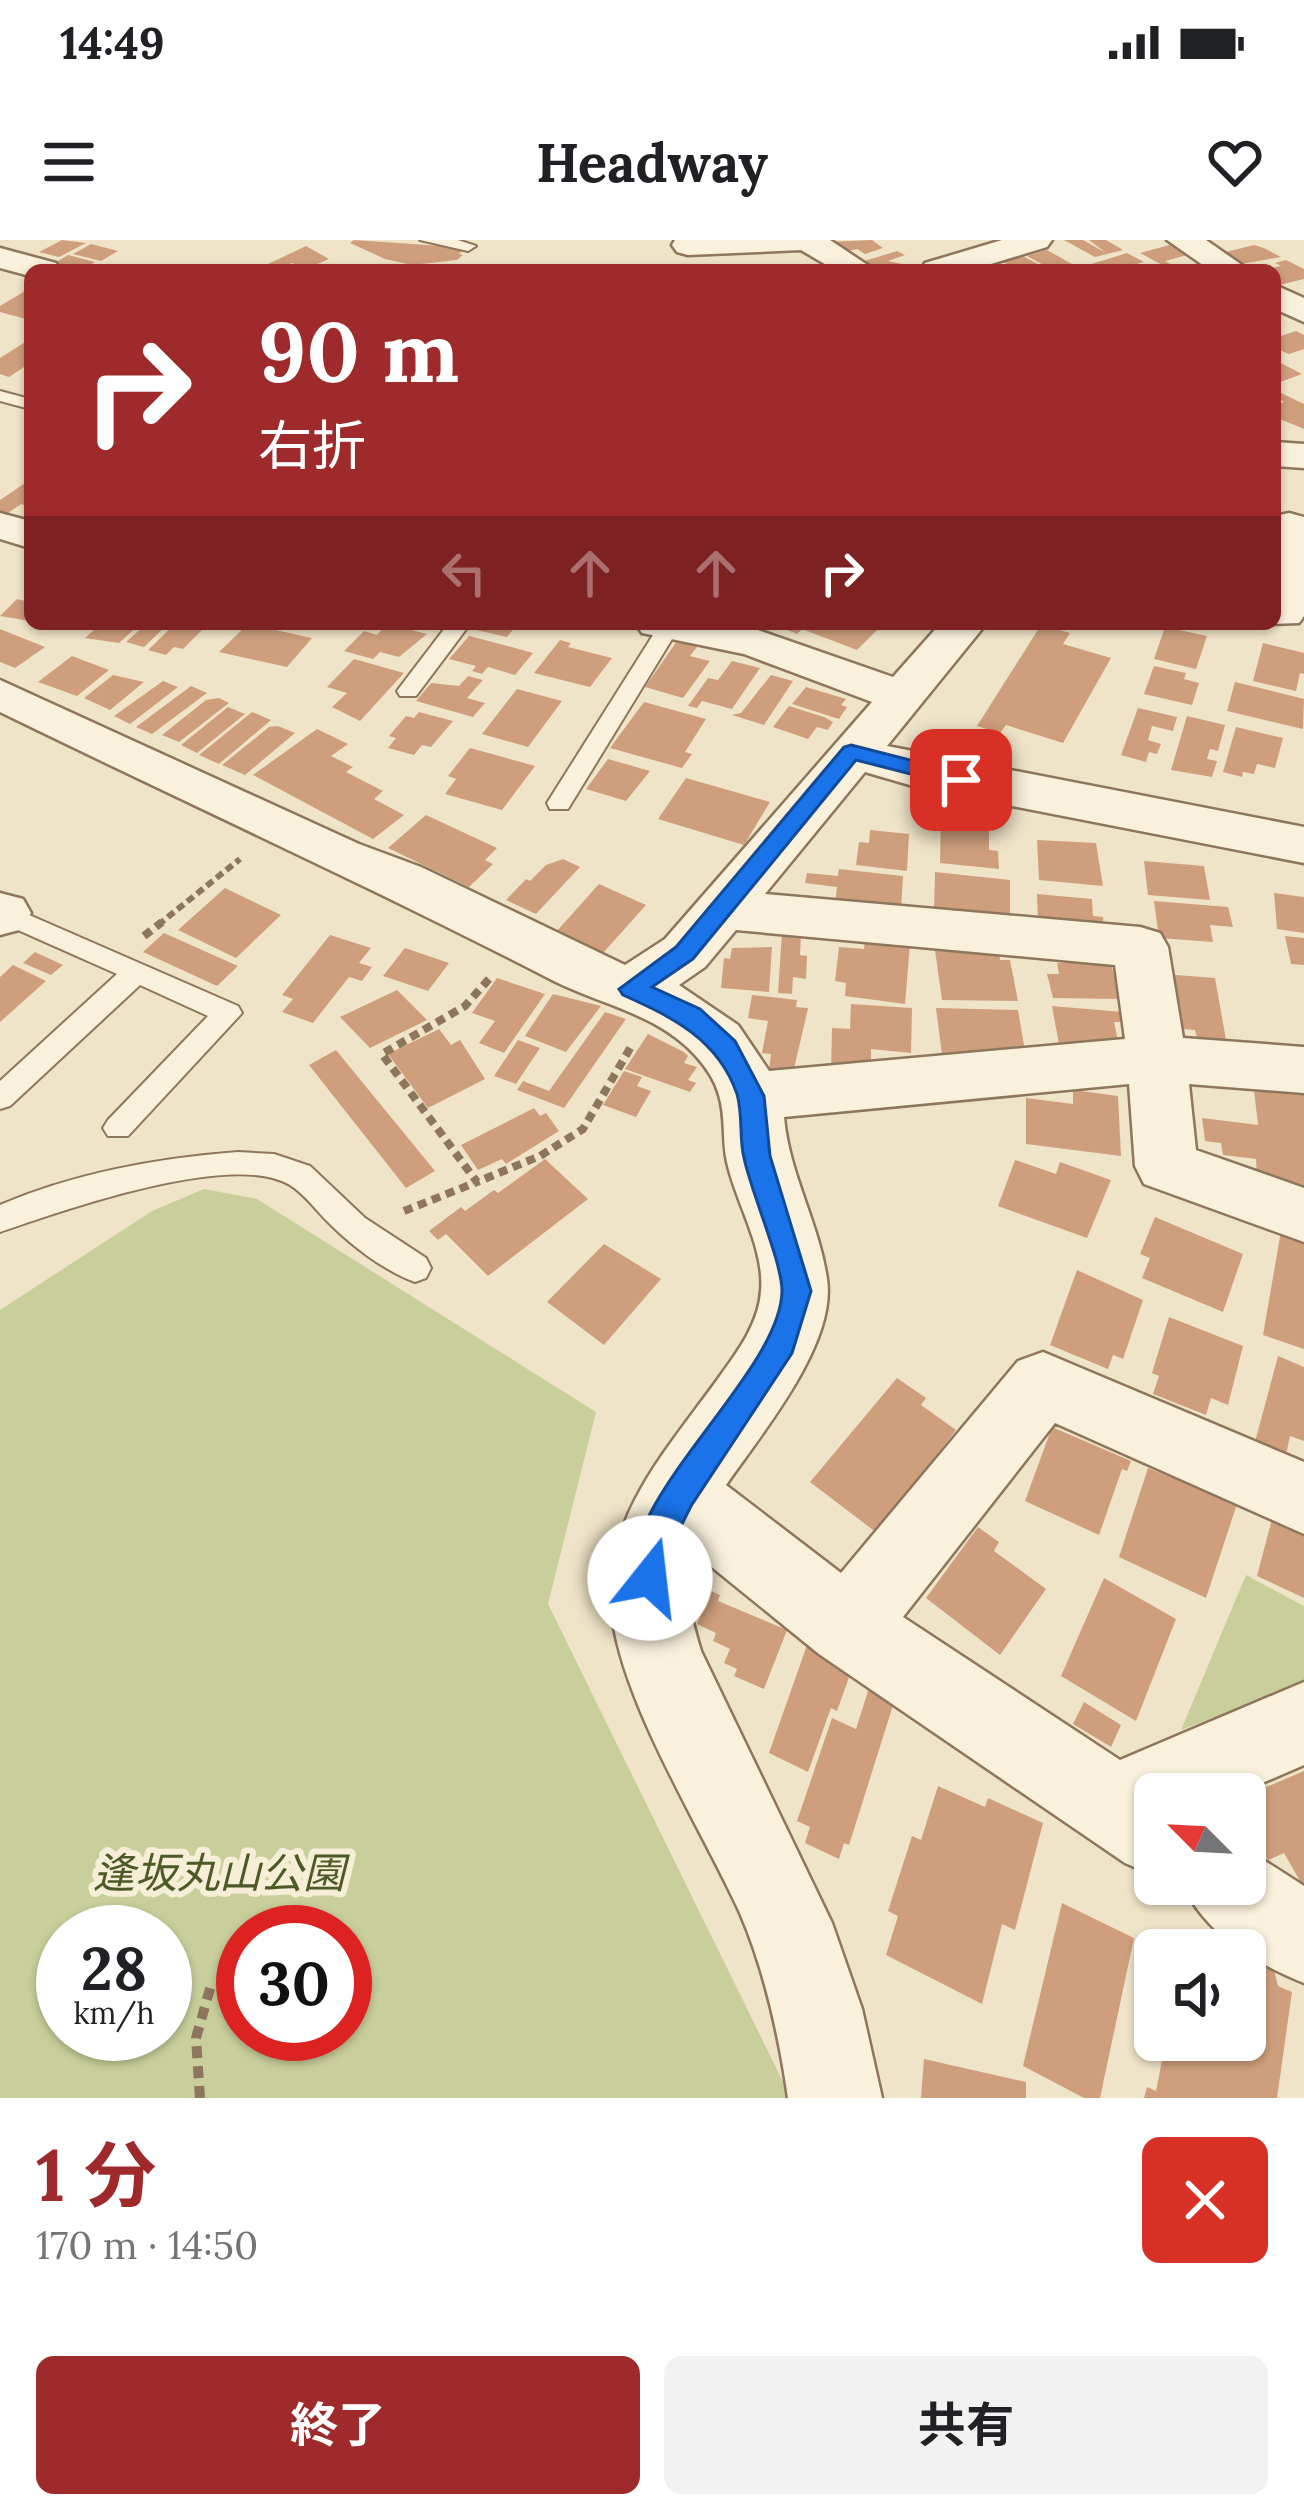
<!DOCTYPE html>
<html lang="ja">
<head>
<meta charset="utf-8">
<style>
	body { margin:0; font-family:Lora,"Noto Sans JP",serif; background:#f2f2f2; color:#202124; height:100vh; display:flex; flex-direction:column; font-size:45px; white-space:nowrap }
	* { box-sizing:border-box; margin:0 }
	p { font-size:39px; color:#757577 }
	.icon { flex:none; width:66px; height:66px; fill:none; stroke:currentColor; stroke-width:2; stroke-linecap:round; stroke-linejoin:round }
	.map { position:relative; height:1858px; overflow:hidden }
	.panel { display:flex; flex-direction:column; background:#fff; flex:1 }
	.panel>* { flex:none }
	.hud { position:absolute; left:24px; top:24px; width:1257px; height:366px; border-radius:18px; box-shadow:0 3px 9px #0004; background:#9e2a2b; color:#fff; overflow:hidden }
	.needle { width:78px; rotate:294deg }
	.tools { position:absolute; left:1134px; top:1533px; display:grid; gap:24px }
	.tools a { display:grid; place-items:center; width:132px; height:132px; border-radius:18px; background:#fff; box-shadow:0 3px 9px #0004; font-size:60px }
	.speed { position:absolute; left:36px; top:1665px; display:flex; gap:24px; font-size:60px; font-weight:700; text-align:center }
	.speed>* { display:grid; place-content:center; width:156px; height:156px; border-radius:50%; background:#fff; box-shadow:0 3px 9px #0004; line-height:1 }
	.speed small { font-size:30px; font-weight:400 }
	.speed .limit { border:18px solid #d22; background:#fff; color:#111 }
	.pin { position:absolute; display:grid; place-items:center; width:102px; height:102px; color:#fff; margin:-51px; border-radius:24px; box-shadow:0 6px 18px #0006 }
	.me { position:absolute; width:132px; margin:-66px; rotate:16deg; stroke-linejoin:round; filter:drop-shadow(0 0 9px #0008) }
	.turn { display:flex; align-items:center; gap:42px; height:252px; padding:0 36px; font-size:54px }
	.turn .icon { width:156px; height:156px; stroke-width:2.5 }
	.turn b { display:block; font-size:84px; line-height:102px }
	.lanes { display:flex; align-items:center; height:114px; padding:0 36px; background:#0003; justify-content:center; gap:60px; direction:ltr }
	.lanes .off { opacity:.35 }
	.round { display:grid; place-items:center; flex:none; width:126px; height:126px; border-radius:18px; background:#f2f2f2 }
	.summary { display:flex; align-items:center; justify-content:space-between; height:204px; padding:0 36px }
	h1 { font-size:72px; font-weight:700; line-height:90px; color:#9e2a2b }
	.button { display:flex; gap:24px; margin-top:auto; padding:24px 36px }
	.button a { flex:1; height:138px; border-radius:18px; background:#9e2a2b; color:#fff; font-size:48px; font-weight:700; line-height:138px; text-align:center }
	.button a+a { background:#f2f2f2; color:#202124 }
	.status { display:flex; justify-content:space-between; align-items:center; height:84px; padding:0 60px; background:#fff; direction:ltr }
	.status svg { height:33px; fill:currentColor }
	header { display:flex; justify-content:space-between; align-items:center; height:156px; padding:0 36px; background:#fff; font-size:54px; font-weight:700 }
	.map>svg:first-child { display:block }
	.green { fill:#c9cf9b; fill-rule:evenodd }
	.building { fill:#cf9f7d }
	.lines { fill:none; stroke-linecap:round; stroke-linejoin:round }
	.service-casing { stroke:#8d765c; stroke-width:4 }
	.minor-casing { stroke:#8d765c; stroke-width:5 }
	.path-far2 { stroke:#8d765c; stroke-width:6; stroke-dasharray:8 4.5; stroke-linecap:butt }
	.path-far1 { stroke:#8d765c; stroke-width:8; stroke-dasharray:9 6; stroke-linecap:butt }
	.path { stroke:#8d765c; stroke-width:10; stroke-dasharray:12 8; stroke-linecap:butt }
	.service { fill:#faf1dc; fill-rule:evenodd }
	.minor { fill:#faf1dc; fill-rule:evenodd }
	.route { fill:#1a73e8; stroke:#114b97; stroke-width:3 }
	.labels { text-anchor:middle; dominant-baseline:central; stroke-width:12; stroke-linejoin:round; paint-order:stroke }
	.near-park-label { font-size:42px; font-style:italic; fill:#4d5a26; stroke:#f7eed8 }
</style>
</head>
<body>
<div class="status"><b>14:49</b><svg viewBox="0 0 49 12"><path d="M0 12V9h3v3zM5 12V6h3v6zM10 12V3h3v9zM15 12V0h3v12zM26 1h20v11H26zM47 4h2v5h-2z"/></svg></div>
<header><svg class="icon" aria-label="menu" viewBox="0 0 24 24"><path d="M4 6h16M4 12h16M4 18h16"/></svg>Headway<svg class="icon" aria-label="heart" viewBox="0 0 24 24"><path d="M12 20l-8-8c-3-5 5-10 8-4 3-6 11-1 8 4z"/></svg></header>
<div class="map">
<svg width="1304" height="1858" viewBox="0 0 1304 1858">
	<rect width="100%" height="100%" fill="#f0e4c8"/>
	<!-- green -->
	<path class="green" d="M204,949L257,959L596,1172L548,1364L791,1858H0V1070L152,971ZM63,1692H165V1794H63ZM243,1692H345V1794H243Z
		M1246,1335L1304,1366V1444L1181,1490Z"/>
	<!-- building -->
	<path class="building" d="M62,0L86,3L59,17L39,12Z
		M354,0L442,6L463,10L459,14L463,15L457,20L412,25L385,19L350,3Z
		M872,0L883,8L865,14L857,9L845,12L827,2Z
		M1064,0H1083L1106,13L1089,0H1106L1123,10L1095,17Z
		M91,4L118,11L101,21L73,14Z
		M1173,4L1191,14L1165,21L1172,25L1166,27L1140,13Z
		M1254,5L1264,8L1281,17L1241,24L1226,12Z
		M306,6L329,19L306,29L292,23L278,29L266,25Z
		M1047,10L1072,24L1049,28L1027,16Z
		M897,11L905,15L888,21L911,26L870,30L861,22Z
		M1127,13L1144,22L1133,25L1142,30L1085,26Z
		M68,15L95,22L81,30L53,24Z
		M1021,15L1045,28L1018,30L1001,21Z
		M1286,20L1304,29V39L1275,46V27L1281,26L1275,23Z
		M30,48V80L0,72V66Z
		M1296,91L1304,95V109L1289,114L1275,108V98Z
		M30,99V123L9,137L0,134V118Z
		M1275,120L1302,134L1275,144Z
		M1281,153L1304,164V189L1275,177V166L1284,162L1275,156Z
		M25,243L30,245V267L21,264L8,273L0,271V260Z
		M17,359L30,362V381L0,376Z
		M94,384H140L119,403L85,398L95,389L90,388Z
		M146,384H168L144,407L126,402Z
		M175,384H202L197,389L202,390L183,409L174,407L166,415L148,410Z
		M248,384L312,398L287,427L219,412Z
		M387,384L427,394L399,417L380,412L373,419L344,411L364,391L377,395Z
		M476,384H534L530,389L516,386L507,397L472,389Z
		M791,384H883L857,410L802,389L797,394L785,389Z
		M1041,385L1070,393L1063,404L1111,418L1063,503L1006,485L1000,493L977,486Z
		M1165,387L1207,396L1196,429L1154,419Z
		M0,389L45,407L15,428L0,422Z
		M469,396L504,405L533,413L515,435L488,427L482,434L472,431L476,426L449,419Z
		M560,400L571,403L568,407L612,418L590,447L534,433Z
		M677,401L697,407L690,416L710,421L683,458L645,447Z
		M1263,403L1304,413V434L1300,433L1296,451L1253,441Z
		M72,416L109,430L77,456L38,442Z
		M354,419L404,433L360,481L332,467L347,453L327,447Z
		M732,421L760,428L732,469L702,461L697,468L688,466L708,438L718,440Z
		M1154,426L1186,433L1184,439L1199,443L1192,465L1144,454Z
		M113,435L144,442L110,470L84,458Z
		M771,435L793,441L764,485L732,475L741,473Z
		M468,436L483,440L467,458L485,463L473,477L416,461L431,443L459,446Z
		M163,441L178,447L130,484L114,476Z
		M1235,442L1304,459L1303,489L1227,471Z
		M191,446L207,453L152,494L136,487Z
		M806,447L846,459L841,465L847,467L839,479L792,464Z
		M517,449L562,461L528,507L482,494Z
		M219,458L229,463L179,502L162,495L206,460Z
		M644,462L706,479L685,512L692,514L682,528L610,508Z
		M789,466L824,477L833,482L828,490L817,487L808,499L773,487Z
		M228,467L245,474L197,513L181,505Z
		M1138,468L1177,477L1173,491L1152,486L1148,500L1161,504L1157,514L1149,512L1146,522L1121,515Z
		M252,472L271,480L219,524L199,515Z
		M419,472L453,481L431,507L422,505L414,515L388,508L396,498L389,496L406,476L414,478Z
		M1187,476L1225,485L1218,511L1210,509L1207,519L1217,521L1212,537L1171,530Z
		M278,486L295,493L245,535L222,525L269,487Z
		M1236,487L1283,498L1275,528L1257,524L1254,534L1243,532L1242,537L1223,532Z
		M317,489L348,504L331,516L353,527L346,532L383,551L374,559L404,575L373,599L253,535Z
		M470,508L535,526L502,570L445,554L456,539L448,536Z
		M608,519L650,531L626,561L586,549Z
		M686,538L770,562L744,605L658,579Z
		M426,575L497,608L485,620L493,624L469,647L388,608Z
		M941,575L989,583V610L998,611L999,629L940,623Z
		M870,590L909,594L907,631L856,625L859,602L869,603Z
		M1037,600L1096,603L1103,646L1039,640Z
		M563,619L580,627L536,674L506,660L526,639L530,641L546,625Z
		M1144,621L1204,626L1210,660L1148,655Z
		M839,629L903,636L901,671L835,664L837,647L805,643L807,633L838,636Z
		M935,632L1010,640V679L934,671Z
		M599,644L646,665L603,713L556,692Z
		M225,648L281,675L236,718L178,690Z
		M1274,653L1304,657V693L1277,689Z
		M1037,654L1092,659L1093,676L1103,677L1104,694L1038,683Z
		M1154,661L1228,667L1233,687L1210,685L1213,702L1159,698Z
		M782,692L801,693L800,715L807,716L806,739L793,737L792,754L778,753Z
		M164,693L238,726L217,746L143,712Z
		M330,695L371,708L359,723L372,727L362,741L349,737L313,783L282,772L293,759L282,755Z
		M1285,696L1304,698V725L1291,724Z
		M865,699L910,704L905,764L845,756L846,743L835,741L839,707L864,709Z
		M772,707L769,752L721,748L724,718L730,719L732,708Z
		M405,708L449,723L428,751L383,736Z
		M935,710L999,711L1000,720H1010L1018,761L942,760Z
		M35,712L63,725L51,735L23,723Z
		M1057,723H1111L1120,759L1053,758L1047,734H1059Z
		M13,725L46,741L0,782V737Z
		M1163,734L1215,738L1226,800L1197,798L1195,790L1171,788Z
		M497,738L545,754L504,813L479,803L495,781L472,773Z
		M397,750L427,780L370,808L340,777Z
		M553,754L601,766L566,812L525,796Z
		M752,755L797,760L796,767L808,768L793,833L769,830L771,814L762,813L768,781L748,778Z
		M851,764L912,768L911,813L871,809V834L831,831L832,788L850,789Z
		M1052,766L1123,772L1125,782H1114L1120,811L1060,810Z
		M936,768L1018,770L1026,817L942,815Z
		M605,772L626,779L564,868L517,850L523,841L549,851Z
		M439,789L451,805L460,800L485,839L428,868L388,814Z
		M648,794L684,812L688,816L684,823L697,827L688,840L696,843L690,852L625,829Z
		M518,800L540,808L516,844L494,836Z
		M336,810L435,931L406,948L309,825Z
		M624,831L642,837L637,846L651,851L636,877L603,865Z
		M1253,841L1304,848V945L1257,939L1256,919L1223,915L1221,903L1205,901L1202,878L1258,885Z
		M1073,850L1118,856L1121,916L1026,904V858L1073,864Z
		M534,868L540,876L546,873L559,891L506,924L502,919L478,930L461,905Z
		M545,919L588,959L488,1036L446,994L438,1000L429,991L461,967L465,971L494,950L498,953Z
		M1015,920L1056,934L1060,922L1111,940L1087,998L998,966Z
		M1155,977L1243,1014L1223,1072L1142,1038L1150,1018L1140,1014Z
		M1281,991L1304,998V1109L1263,1095Z
		M604,1004L661,1039L604,1105L547,1062Z
		M1077,1030L1143,1060L1123,1119L1113,1115L1108,1129L1050,1105Z
		M1169,1077L1243,1106L1228,1165L1211,1158L1206,1175L1153,1154L1159,1136L1152,1133Z
		M1278,1116L1304,1127V1201L1290,1196L1286,1215L1255,1202Z
		M897,1138L926,1158L921,1165L956,1190L877,1293L810,1242Z
		M1052,1187L1131,1221L1127,1231L1122,1229L1099,1295L1025,1261Z
		M1148,1228L1237,1264L1206,1358L1119,1317Z
		M1272,1279L1304,1293V1358L1257,1336Z
		M978,1287L999,1302L994,1311L1046,1349L1000,1415L926,1358Z
		M1104,1338L1176,1379L1136,1481L1061,1436Z
		M684,1339L720,1355L718,1361L787,1390L764,1449L734,1436L737,1429L724,1423L730,1409L713,1401L716,1393L697,1384L705,1364L678,1352Z
		M807,1405L853,1426L837,1471L831,1468L808,1532L769,1513Z
		M869,1448L895,1459L849,1605L844,1603L839,1619L805,1603L810,1587L797,1581L832,1478L856,1489Z
		M1084,1462L1121,1485L1111,1507L1073,1484Z
		M1304,1531V1648L1284,1613L1268,1620L1245,1580V1556Z
		M938,1546L985,1567L988,1558L1043,1583L1015,1690L1002,1684L982,1764L886,1715L898,1676L888,1671L912,1596L921,1600Z
		M1062,1663L1134,1698L1100,1858H1084L1023,1826Z
		M1245,1717L1274,1730L1278,1746L1292,1752L1277,1858H1144L1147,1847L1156,1851L1166,1800H1245Z
		M924,1819L1026,1842V1858H921Z"/>
	<g class="lines">
		<defs>
			<path id="service" d="M420,0H458L476,6L468,11Z
				M0,151L30,159V169L0,161Z
				M448,384H470L416,456H400L397,451Z
				M660,384L680,386L568,569H550L547,563Z
				M4,664L238,766L242,773L128,896H108L103,888L108,880L208,776L140,745L10,866L0,869V841L117,734L0,682V665Z
				M238,912L274,914L310,926L365,978L426,1018L431,1028L426,1038L415,1042C385,1031 353,1007 330,984C317,972 306,955 290,945C232,910 61,971 0,992V965C75,933 157,918 238,912Z"/>
			<path id="minor" d="M675,0H830L875,30H835L801,10L688,15L677,12L672,5Z
				M1002,0H1052L1047,7L971,30H921L925,23Z
				M1167,0H1206L1249,30H1210Z
				M0,8L56,23L60,30H30V36L0,28Z
				M1275,45L1304,58V82L1275,69Z
				M1275,202L1304,204V228L1275,226Z
				M0,273L30,281V308L0,299Z
				M1289,273L1304,277V376L1299,383L1270,384H1275V276Z
				M636,384H727L755,389L893,437L940,384H986L887,506L1304,587V623L920,548L865,532L765,654L1140,687L1160,693L1168,707L1183,798L1304,807V853L1189,844L1196,910L1304,948V1002L1144,944L1135,926L1129,844L784,877C789,934 819,983 827,1039C837,1104 761,1194 726,1245L841,1333L1018,1121L1043,1112L1304,1222V1294L1055,1183L903,1377L1120,1520L1304,1442V1525L1237,1554H1155V1636L1125,1623L819,1414L692,1311C682,1345 691,1378 701,1411L832,1683L862,1769L882,1858H788C779,1796 765,1731 740,1673C701,1587 617,1456 611,1364C605,1274 671,1205 720,1136C738,1111 759,1083 761,1051C765,1009 736,963 727,922C722,900 726,877 719,855C715,840 706,827 695,815C656,773 601,765 552,740C370,646 184,562 0,472V440L359,604L421,627L625,725L665,699L872,462L744,414L642,393ZM736,690L1115,725L1125,799L769,831L738,785L679,745L705,727Z
				M0,653L23,659L31,673L19,690L0,695Z
				M1245,1608L1304,1646V1743C1256,1724 1203,1692 1183,1644H1245Z"/>
		</defs>
		<!-- service casing -->
		<use href="#service" class="service-casing"/>
		<!-- minor casing -->
		<use href="#minor" class="minor-casing"/>
		<!-- path-far2 -->
		<path class="path-far2" d="M158,685L240,619"/>
		<!-- path-far1 -->
		<path class="path-far1" d="M144,696L162,682
			M489,739L465,766L382,814L477,942L540,916L583,889L632,805
			M404,971L477,942"/>
		<!-- path -->
		<path class="path" d="M200,1858L196,1798L211,1745"/>
		<!-- service -->
		<use href="#service" class="service"/>
		<!-- minor -->
		<use href="#minor" class="minor"/>
	</g>
	<!-- route -->
	<path class="route" d="M851,505L969,535L972,540L961,547L856,520L693,719L652,747L700,769L735,801L764,856L770,916L811,1051L792,1113L691,1266L667,1314L662,1350L650,1355L638,1350C605,1269 781,1136 782,1051C782,1022 751,952 744,918C739,898 743,874 737,854C718,799 672,777 623,755L619,749L676,707L844,507Z"/>
	<g class="labels">
		<!-- near-park labels -->
		<g class="near-park-label">
			<text x="219" y="1633">逢坂丸山公園</text>
		</g>
	</g>
</svg>
<div class="tools">
<a><svg class="needle" viewBox="-14 -14 28 28"><path d="M0-13l5 13h-10z" fill="#e53935"/><path d="M0 13l5-13h-10z" fill="#757577"/></svg></a>
<a><svg class="icon" aria-label="sound" viewBox="0 0 24 24"><path d="M4 9h4l5-4v14l-5-4H4zM17 9q2 3 0 6"/></svg></a>
</div>
<div class="speed"><div>28<small>km/h</small></div><div class="limit">30</div></div>
<div class="pin" style="left:961px;top:540px;background:#d93025"><svg class="icon" aria-label="arrive" viewBox="0 0 24 24"><path d="M6 21V4h12l-3 4 3 4H6"/></svg></div>
<svg class="me" style="left:650px;top:1338px" viewBox="-20 -20 40 40"><circle r="19" fill="#fff"/><path d="M0-13L10 11 0 6-10 11z" fill="#1a73e8"/></svg>
<div class="hud">
<div class="turn"><svg class="icon" aria-label="right" viewBox="0 0 24 24"><path d="M7 20v-9h11M14 6l5 5-5 5"/></svg><div><b>90 m</b>右折</div></div>
<div class="lanes"><svg class="icon off" aria-label="left" viewBox="0 0 24 24"><path d="M17 20v-9H6M10 6l-5 5 5 5"/></svg><svg class="icon off" aria-label="ahead" viewBox="0 0 24 24"><path d="M12 20V5M6 11l6-6 6 6"/></svg><svg class="icon off" aria-label="ahead" viewBox="0 0 24 24"><path d="M12 20V5M6 11l6-6 6 6"/></svg><svg class="icon" aria-label="right" viewBox="0 0 24 24"><path d="M7 20v-9h11M14 6l5 5-5 5"/></svg></div>
</div>
</div>
<section class="panel">
<div class="summary"><div><h1>1 分</h1><p>170 m · 14:50</p></div><a class="round" style="background:#d93025;color:#fff"><svg class="icon" aria-label="close" viewBox="0 0 24 24"><path d="M6 6l12 12M18 6L6 18"/></svg></a></div>
<div class="button"><a>終了</a><a>共有</a></div>
</section>
</body>
</html>
